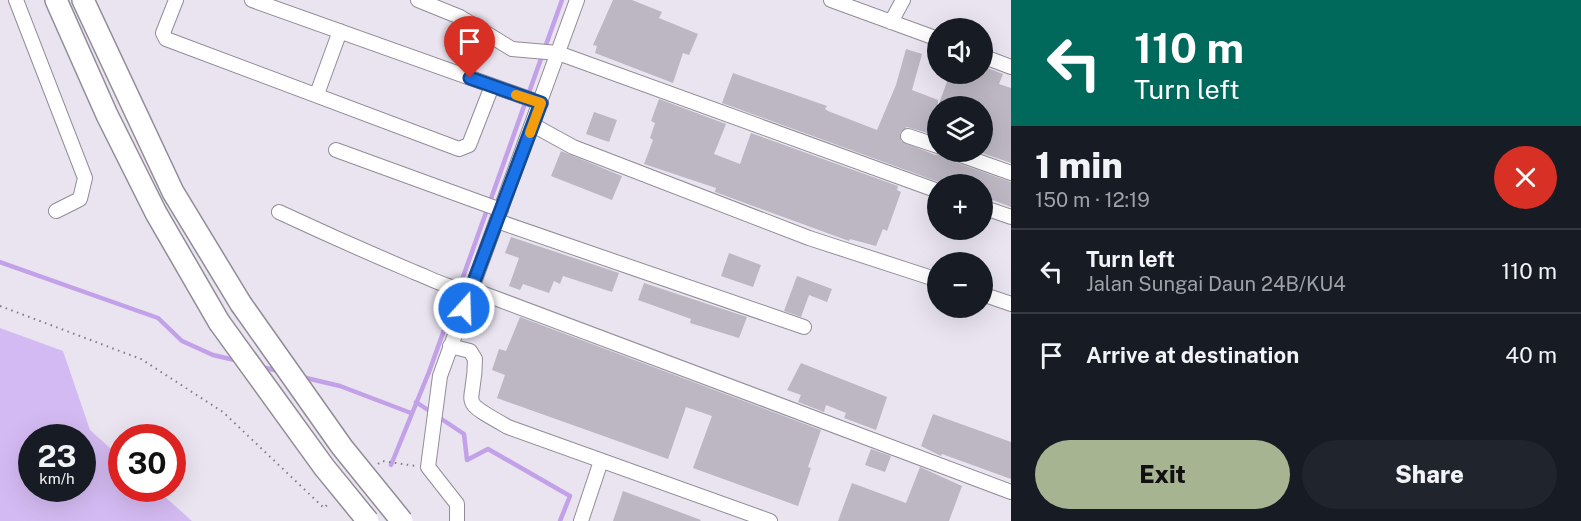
<!DOCTYPE html>
<html lang="en">
<head>
<meta charset="utf-8">
<style>
	body { margin:0; font-family:"Public Sans",sans-serif; background:#20242c; color:#f1f3f6; height:100vh; display:flex; flex-direction:column; font-size:22px; white-space:nowrap }
	* { box-sizing:border-box; margin:0 }
	p { font-size:20px; color:#9ea1a6 }
	.icon { flex:none; width:33px; height:33px; fill:none; stroke:currentColor; stroke-width:2; stroke-linecap:round; stroke-linejoin:round }
	.map { position:relative; flex:1; overflow:hidden }
	.side { display:flex; flex-direction:column; background:#171b24; width:570px }
	.side>* { flex:none }
	.top-card { background:#00695c; color:#fff; overflow:hidden }
	.fabs { position:absolute; left:927px; top:18px; display:grid; gap:12px }
	.fabs a { display:grid; place-items:center; width:66px; height:66px; border-radius:50%; background:#171b24; box-shadow:0 6px 24px #0002; font-size:30px }
	.speed { position:absolute; left:18px; top:424px; display:flex; gap:12px; font-size:30px; font-weight:700; text-align:center }
	.speed>* { display:grid; place-content:center; width:78px; height:78px; border-radius:50%; background:#171b24; box-shadow:0 6px 24px #0002; line-height:1 }
	.speed small { font-size:15px; font-weight:400 }
	.speed .limit { border:9px solid #d22; background:#fff; color:#111 }
	.pin { position:absolute; display:grid; place-items:center; width:51px; height:51px; color:#fff; margin:-62px -26px; border-radius:50% 50% 50% 0; rotate:-45deg; box-shadow:0 0 6px #0007 }
	.pin .icon { rotate:45deg }
	.me { position:absolute; width:66px; margin:-33px; rotate:20deg; stroke-linejoin:round; filter:drop-shadow(0 0 4px #0008) }
	.turn { display:flex; align-items:center; gap:21px; height:126px; padding:0 24px; font-size:27px }
	.turn .icon { width:78px; height:78px; stroke-width:2.5 }
	.turn b { display:block; font-size:42px; line-height:51px }
	.round { display:grid; place-items:center; flex:none; width:63px; height:63px; border-radius:32px; background:#20242c }
	.summary { display:flex; align-items:center; justify-content:space-between; height:102px; padding:0 24px }
	h1 { font-size:36px; font-weight:800; line-height:45px }
	.button { display:flex; gap:12px; margin-top:auto; padding:12px 24px }
	.button a { flex:1; height:69px; border-radius:36px; background:#a7b492; color:#111; font-size:24px; font-weight:800; line-height:69px; text-align:center }
	.button a+a { background:#20242c; color:#f1f3f6 }
	ul { padding:0; list-style:none }
	li { display:flex; align-items:center; gap:18px; height:84px; padding:0 24px; border-top:2px solid #363941 }
	li div { flex:1 }
	li b { display:block; font-size:22px }
	li em { font-style:normal }
	main { display:flex; flex:1; min-height:0 }
	.map>svg:first-child { display:block }
	.green { fill:#d4baf2; fill-rule:evenodd }
	.lines { fill:none; stroke-linecap:round; stroke-linejoin:round }
	.stream { stroke:#c3a1e8; stroke-width:4.5 }
	.building { fill:#bcb7c2 }
	.minor-casing { stroke:#918c97; stroke-width:16 }
	.highway-casing { stroke:#918c97; stroke-width:24 }
	.path { stroke:#7f7c83; stroke-width:2; stroke-dasharray:1.5 4.5; stroke-linecap:butt }
	.minor { stroke:#fff; stroke-width:14 }
	.highway { stroke:#fff; stroke-width:21 }
	.highway-bridge-casing { stroke:#918c97; stroke-width:24; stroke-linecap:butt }
	.highway-bridge { stroke:#fff; stroke-width:21 }
	.route-casing { stroke:#114b97; stroke-width:15 }
	.route { stroke:#1a73e8; stroke-width:10 }
	.slow { stroke:#f59e0b; stroke-width:10 }
</style>
</head>
<body>
<main>
<div class="map">
<svg width="1011" height="521" viewBox="0 0 1011 521">
	<rect width="100%" height="100%" fill="#e9e4f0"/>
	<!-- green -->
	<path class="green" d="M0,328L63,351L90,430L121,458L122,489H156L192,521H0ZM32,438H82V489H32Z"/>
	<g class="lines">
		<!-- stream -->
		<path class="stream" d="M0,262L158,318L182,341L213,355L239,361
			M261,367L279,371
			M302,377L340,386L411,413
			M416,402L464,434L467,460L488,449L570,496L560,521
			M391,465L429,372L562,0"/>
	</g>
	<!-- building -->
	<path class="building" d="M613,0H632L662,12L659,18L698,34L689,55L683,53L673,83L595,53L597,46L593,45Z
		M906,49L922,54L912,90L938,100V136L907,127L900,133L901,141L935,155L943,153L949,160L1011,182V207L982,196V184H944L722,103L733,73L827,106L825,109L828,111L877,130L896,85Z
		M982,66L1003,74L999,84L1011,88V163L982,153V106H938L950,74H982Z
		M659,99L726,124L714,154L740,164L751,133L898,186L897,190L901,192L887,231L883,229L876,246L850,239L849,241L715,192L716,188L644,164L653,140L650,138L655,123L651,121Z
		M594,112L617,120L609,142L586,134Z
		M561,151L622,176L612,200L551,176Z
		M511,237L619,273L612,292L563,276L560,284L554,281L549,293L523,284L520,290L509,286L519,258L505,253Z
		M729,253L761,265L753,287L721,276Z
		M797,276L832,289L827,302L809,295L801,317L784,311Z
		M644,283L747,317L739,338L690,323L691,319L638,300Z
		M520,317L821,430L808,467L811,468L798,506L693,468L712,416L686,407L668,459L497,398L505,375L492,370L499,349L506,351Z
		M801,363L887,397L876,430L844,418L846,413L826,405L824,412L798,402L801,395L787,390Z
		M933,414L1011,442V479L942,454L941,456L921,446Z
		M871,449L891,456L885,472L865,465Z
		M920,467L962,486L949,521H838L852,483L906,503Z
		M623,491L701,520L700,521H613Z"/>
	<g class="lines">
		<defs>
			<path id="minor" d="M16,0L85,178L80,199L56,211
				M176,0L163,33L166,39L459,149L469,145L492,86
				M252,0L541,103
				M418,0L460,17L512,49L558,53L938,191
				M831,0L938,39
				M891,22L903,0
				M982,56L1011,67
				M317,94L340,31
				M533,125L573,147L809,238L938,280
				M908,136L938,146
				M336,150L501,210
				M952,152L1011,173
				M982,207L1011,217
				M279,212C324,233 369,253 414,272C432,279 452,291 471,289L1011,492
				M497,221L804,327
				M982,294L1011,304
				M450,346L470,351L475,359C475,409 455,397 508,427L770,521
				M457,521V504L428,467L440,376L577,0
				M581,521L601,461"/>
			<path id="highway" d="M56,0L107,115L156,213L219,322
				M83,0L173,192L241,304"/>
		</defs>
		<!-- minor casing -->
		<use href="#minor" class="minor-casing"/>
		<!-- highway casing -->
		<use href="#highway" class="highway-casing"/>
		<!-- path -->
		<path class="path" d="M0,306L141,359L223,412L324,508L329,503
			M378,464L382,461L416,466"/>
		<!-- minor -->
		<use href="#minor" class="minor"/>
		<!-- highway -->
		<use href="#highway" class="highway"/>
		<defs>
			<path id="highway-bridge" d="M241,304L342,447L402,521
				M219,322L324,467L368,521"/>
		</defs>
		<!-- highway-bridge casing -->
		<use href="#highway-bridge" class="highway-bridge-casing"/>
		<!-- highway-bridge -->
		<use href="#highway-bridge" class="highway-bridge"/>
	</g>
	<g class="lines">
		<defs>
			<path id="route" d="M464,308L541,103L470,78"/>
		</defs>
		<!-- route casing -->
		<use href="#route" class="route-casing"/>
		<!-- route -->
		<use href="#route" class="route"/>
		<!-- slow -->
		<path class="slow" d="M516,95L541,103L530,133"/>
	</g>
</svg>
<div class="fabs">
<a><svg class="icon" aria-label="sound" viewBox="0 0 24 24"><path d="M4 9h4l5-4v14l-5-4H4zM17 9q2 3 0 6"/></svg></a>
<a><svg class="icon" aria-label="layers" viewBox="0 0 24 24"><path d="M12 4l9 5-9 5-9-5zM3 14l9 5 9-5"/></svg></a>
<a>+</a>
<a>−</a>
</div>
<div class="speed"><div>23<small>km/h</small></div><div class="limit">30</div></div>
<div class="pin" style="left:470px;top:78px;background:#d93025"><svg class="icon" aria-label="arrive" viewBox="0 0 24 24"><path d="M6 21V4h12l-3 4 3 4H6"/></svg></div>
<svg class="me" style="left:464px;top:308px" viewBox="-20 -20 40 40"><circle r="17" fill="#1a73e8" stroke="#fff" stroke-width="3"/><path d="M0-11L8 9 0 5-8 9z" fill="#fff"/></svg>
</div>
<section class="side">
<div class="top-card">
<div class="turn"><svg class="icon" aria-label="left" viewBox="0 0 24 24"><path d="M17 20v-9H6M10 6l-5 5 5 5"/></svg><div><b>110 m</b>Turn left</div></div>
</div>
<div class="summary"><div><h1>1 min</h1><p>150 m · 12:19</p></div><a class="round" style="background:#d93025;color:#fff"><svg class="icon" aria-label="close" viewBox="0 0 24 24"><path d="M6 6l12 12M18 6L6 18"/></svg></a></div>
<ul>
<li><svg class="icon" aria-label="left" viewBox="0 0 24 24"><path d="M17 20v-9H6M10 6l-5 5 5 5"/></svg><div><b>Turn left</b><p>Jalan Sungai Daun 24B/KU4</p></div><em>110 m</em></li>
<li><svg class="icon" aria-label="arrive" viewBox="0 0 24 24"><path d="M6 21V4h12l-3 4 3 4H6"/></svg><div><b>Arrive at destination</b></div><em>40 m</em></li>
</ul>
<div class="button"><a>Exit</a><a>Share</a></div>
</section>
</main>
</body>
</html>
